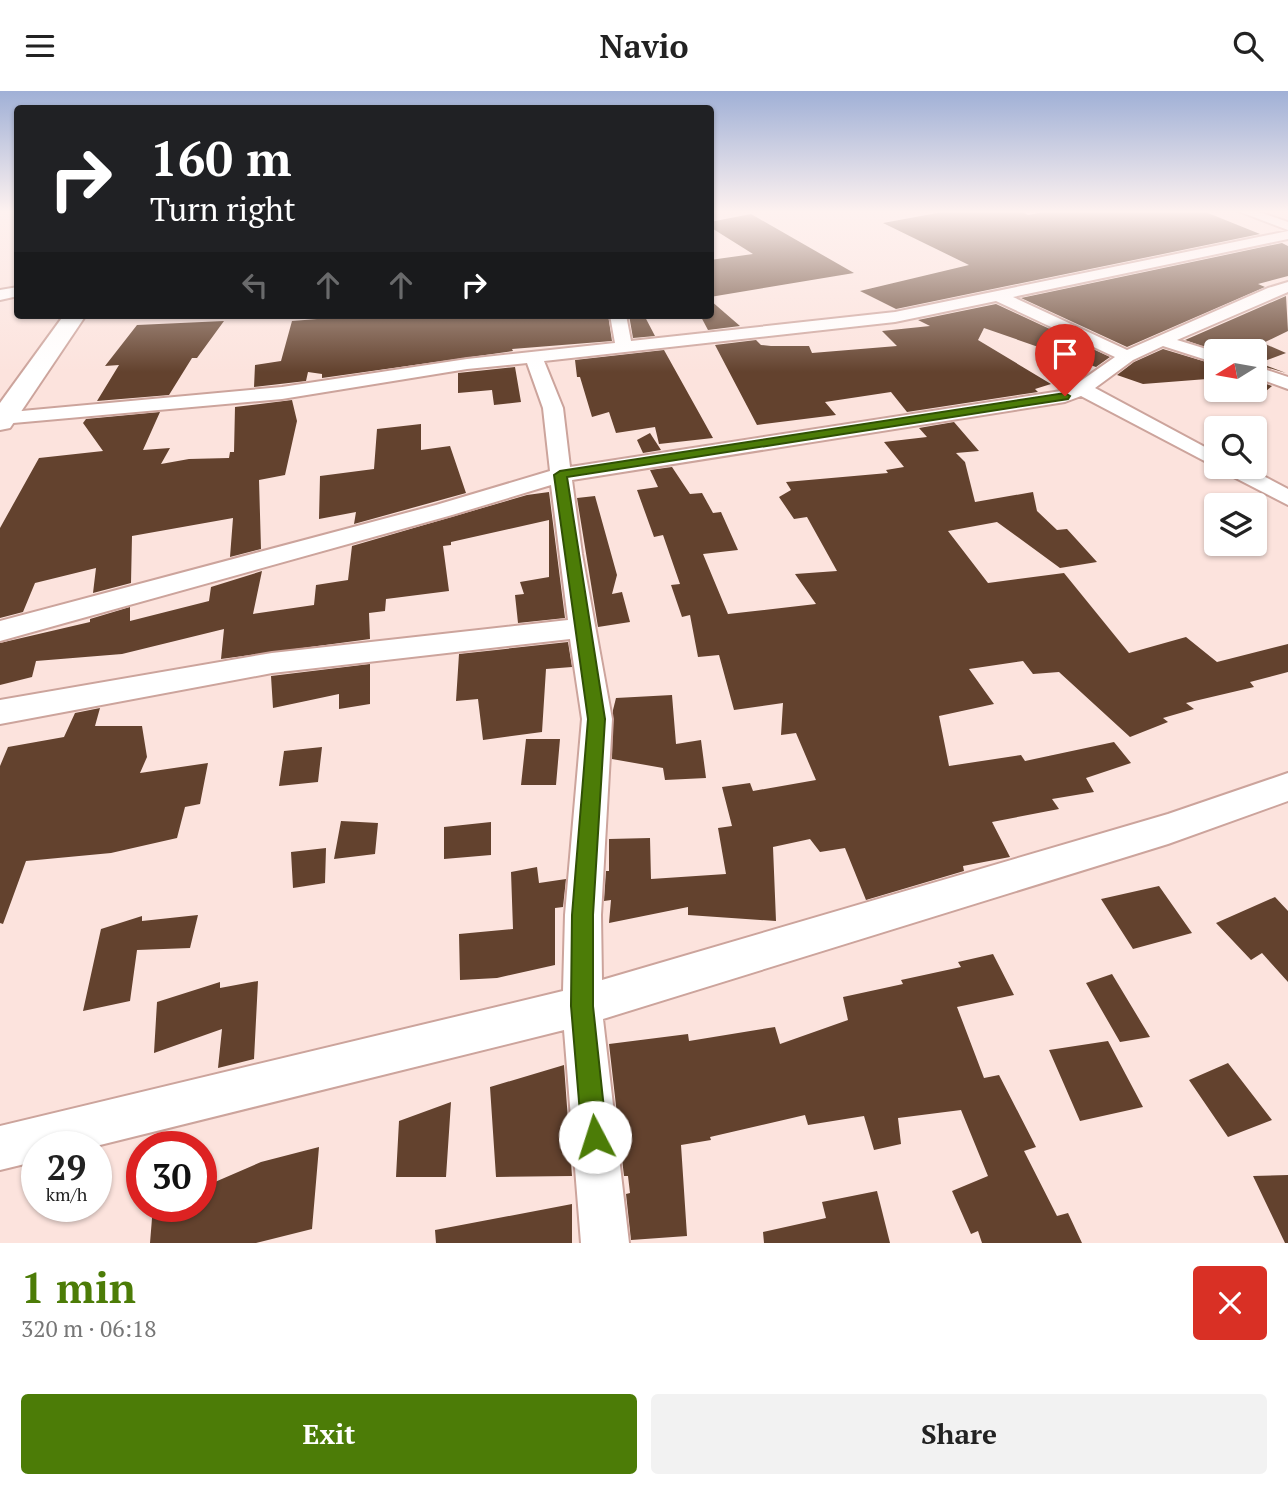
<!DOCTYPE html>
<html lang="en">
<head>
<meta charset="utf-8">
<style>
	body { margin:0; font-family:"PT Serif",serif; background:#f2f2f2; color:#222; height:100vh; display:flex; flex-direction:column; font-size:26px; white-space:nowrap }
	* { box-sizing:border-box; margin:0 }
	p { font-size:23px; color:#767676 }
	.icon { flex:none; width:38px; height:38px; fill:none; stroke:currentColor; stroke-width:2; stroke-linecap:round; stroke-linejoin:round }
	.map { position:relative; height:1152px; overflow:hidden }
	.side { display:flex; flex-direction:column; background:#fff; flex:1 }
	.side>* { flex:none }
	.top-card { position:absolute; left:14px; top:14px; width:700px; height:214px; border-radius:7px; box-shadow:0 2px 5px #0004; background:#202124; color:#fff; overflow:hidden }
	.needle { width:46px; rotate:259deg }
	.fabs { position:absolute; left:1204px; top:248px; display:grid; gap:14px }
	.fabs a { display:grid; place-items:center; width:63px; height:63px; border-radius:7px; background:#fff; box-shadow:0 2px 5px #0004; font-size:35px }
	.speed { position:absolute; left:21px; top:1040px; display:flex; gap:14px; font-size:35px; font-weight:700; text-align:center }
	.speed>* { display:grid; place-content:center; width:91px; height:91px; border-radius:50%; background:#fff; box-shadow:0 2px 5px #0004; line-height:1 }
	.speed small { font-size:18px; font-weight:400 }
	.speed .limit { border:10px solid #d22; background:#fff; color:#111 }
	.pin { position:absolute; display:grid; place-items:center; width:60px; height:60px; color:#fff; margin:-72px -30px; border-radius:50% 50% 50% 0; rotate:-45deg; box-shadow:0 0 7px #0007 }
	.pin .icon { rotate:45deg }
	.me { position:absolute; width:77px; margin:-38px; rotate:355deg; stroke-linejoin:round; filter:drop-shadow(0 0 5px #0008) }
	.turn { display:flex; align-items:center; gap:24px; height:147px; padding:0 21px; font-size:32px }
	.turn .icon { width:91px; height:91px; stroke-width:2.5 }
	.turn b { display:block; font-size:49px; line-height:60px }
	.lanes { display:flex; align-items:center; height:66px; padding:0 21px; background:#0003; justify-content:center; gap:35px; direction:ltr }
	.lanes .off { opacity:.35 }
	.round { display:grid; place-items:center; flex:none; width:74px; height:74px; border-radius:7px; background:#f2f2f2 }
	.overview { display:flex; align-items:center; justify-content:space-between; height:119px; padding:0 21px }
	h1 { font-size:42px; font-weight:800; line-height:52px; color:#4c7c07 }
	.cta { display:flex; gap:14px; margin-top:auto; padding:14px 21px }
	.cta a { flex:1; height:80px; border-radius:7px; background:#4c7c07; color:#fff; font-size:28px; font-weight:800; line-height:80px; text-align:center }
	.cta a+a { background:#f2f2f2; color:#222 }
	header { display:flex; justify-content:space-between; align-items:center; height:91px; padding:0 21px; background:#fff; font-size:32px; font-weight:800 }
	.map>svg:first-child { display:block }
	.building { fill:#63422e }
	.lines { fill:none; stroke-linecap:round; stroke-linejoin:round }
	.street-casing { stroke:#cca49c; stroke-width:4 }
	.primary-casing { stroke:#cca49c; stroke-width:4 }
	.street { fill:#fff; fill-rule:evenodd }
	.primary { fill:#fff; fill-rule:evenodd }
	.route { fill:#4c7c07; stroke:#315105; stroke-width:2 }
</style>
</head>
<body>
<header><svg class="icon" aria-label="menu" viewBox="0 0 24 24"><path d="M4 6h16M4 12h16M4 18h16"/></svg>Navio<svg class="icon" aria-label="search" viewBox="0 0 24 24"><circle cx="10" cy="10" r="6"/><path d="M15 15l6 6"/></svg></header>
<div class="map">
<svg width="1288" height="1152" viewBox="0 0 1288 1152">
	<rect width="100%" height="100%" fill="#fce3dd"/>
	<!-- building -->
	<path class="building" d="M948,120H1020L1028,124L1049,120H1203L1260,143L896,218L860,200L969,174L883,132Z
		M751,123L854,182L710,206V169L753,163L710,136V131Z
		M1282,152L1288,155V185L1258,193L1265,196L1127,256L1021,207Z
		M1286,205L1288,240L1263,252L1286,262L1259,272L1286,282L1255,273V261H1219L1185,249Z
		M710,209L740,235L708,239L700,224H710Z
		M996,213L1110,266L1096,276L984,237L978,249L1051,293L1035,298L1038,301L907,321L891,301L825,311L836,324L757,334L715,254L756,249L761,254L771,255H809L812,262L897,255L882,240L930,235L918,229Z
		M316,224H608L612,250L512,258L513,260L322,287V283L308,281L306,290L254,296L255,274L281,270L292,230L317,228Z
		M629,224H644L655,245L633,247Z
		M224,230L197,267H192L169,304L97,310L119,274L105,275L137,234Z
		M1163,258L1216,274V291L1207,288L1143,293L1117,284L1134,271Z
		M664,259L713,347L659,353L655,336L616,342L609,321L592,326L580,286H577L575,269Z
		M515,276L521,311L494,314L492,299L458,302V282Z
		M1255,289L1272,295L1259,306L1239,299H1255Z
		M292,309L297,330L285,384L259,389L261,458L230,466L233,427L132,445L131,492L93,502L96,477L35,492L23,521L0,527V437L39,367L103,360L83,332L86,328L160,321L143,359L170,357L161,373L189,368L229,367L230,361H234L235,316Z
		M954,331L979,360L956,362L965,371L975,411L1033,401L1037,420L1057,439L1067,438L1097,471L1060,477L997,431L948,440L988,492L1064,482L1129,562L1186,546L1217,571L1288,553V581L1250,591L1254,596L1186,612L1194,618L1163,627L1168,631L1130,646L1059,581L1033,583L1023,570L969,578L994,613L939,625L949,675L1021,664L1025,670L1114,651L1131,672L1086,687L1094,701L1052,708L1059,718L992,731L1010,766L963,775L964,780L866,809L845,757L820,761L810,748L773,756L776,830L688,824V816L609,832L611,809L604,810L606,780H609V748L650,747L651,788L726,783L718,737L732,735L722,696L750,692L753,700L816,689L796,642L781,644L783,612L734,619L719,564L698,566L690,524L682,526L671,494L680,493L663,444L654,446L637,399L658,396L650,379L672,376L690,403L702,402L713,422L721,421L738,459L703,463L728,523L816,513L795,483L837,480L807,426L794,428L779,406L791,399L786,391L888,382L886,379L904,376L884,351L927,346L919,337Z
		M421,333V359L450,355L466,402L354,433L356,421L319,428L320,385L374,378L377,338Z
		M650,342L661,359L643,362L637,349Z
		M549,401L565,527L518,532L515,504L524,503L520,491L549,486V429L451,451V454L443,455L449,500L386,508L385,520L369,522L370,548L221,568L224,538L122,563L36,570L32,586L0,594V552L90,531V528L130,516V530L209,510L211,496L262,480L253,523L314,514L316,494L348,489L352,455L527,404Z
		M595,405L617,484L612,503L622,501L630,531L598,536L577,407Z
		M568,551L572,576L546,578L542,641L483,649L478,608L456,610L459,563Z
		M370,573V613L339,618V603L273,617L271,585Z
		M672,604L676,653L701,649L706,687L665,689L663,677L612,668L613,619L616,607Z
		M100,617L95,635H142L147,666L140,682L208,672L200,713L185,716L177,747L111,762L26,770L3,833L0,832V675L8,656L64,646L75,622Z
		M526,648H560L556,694H521Z
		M322,656L318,691L279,695L284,660Z
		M341,730L378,732L375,763L334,768Z
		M491,731V764L444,768V736Z
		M326,757L325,792L293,797L291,761Z
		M537,776L539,792L566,788L563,816L555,817V874L497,887L460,889L459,843L513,838L511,781Z
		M1159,795L1192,842L1133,858L1101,808Z
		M1275,806L1288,820V891L1262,862L1251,869L1216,832Z
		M198,824L190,857L137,859L130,910L83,920L101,838L142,825V830Z
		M993,863L1014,904L957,916L984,987L999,984L1036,1056L1024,1060L1057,1125L1068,1122L1082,1152H982L978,1140L971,1143L952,1100L988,1085L961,1019L898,1027L901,1053L874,1059L864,1025L808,1034L805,1024L710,1046L711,1049L681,1054L687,1145L631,1149L626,1103L630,1102L628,1085H624L609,953L688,943L689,950L775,936L780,953L848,929L843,906L903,893L901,889L961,876L958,871Z
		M1112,883L1150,946L1120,951L1086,892Z
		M258,890L254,968L218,977L222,938L154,962L157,911L220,891V897Z
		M1108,950L1143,1016L1080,1030L1049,959Z
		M1228,972L1272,1029L1228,1046L1189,989Z
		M564,974L572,1085L496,1086L490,996Z
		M451,1011L446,1086H396L399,1030Z
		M319,1056L312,1138L256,1152H150L153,1115H201V1097L261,1071Z
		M1288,1084V1152H1285L1253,1085Z
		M877,1100L890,1152H764L763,1141L826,1127L822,1111Z
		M572,1113V1152H436L435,1139Z"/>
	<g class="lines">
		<defs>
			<path id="street" d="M1238,120H1256L1288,131V139Z
				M1288,140V148L1013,206L1127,259L1268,197L1288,191V201L1177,249L1216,261V272L1163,255L1133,269L1095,297L1216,362V376L1081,305L1065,311L572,389L582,463L612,628L601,824L602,889L1168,723L1288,682V710L1168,753L603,928L629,1152H581L564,939L96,1055H37V1070L0,1079V1035L563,900L565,824L582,628L570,548L272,582L0,633V609L272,562L568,529L551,394L452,424L0,550V530L436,414L550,380L543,317L527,272L467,278L282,308L2,333L0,322L282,296L467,268L615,252L610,224H626L631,250L895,221ZM996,210L1115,266L1075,294L1061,300L570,376L563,317L544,270L895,231Z
				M18,196V205L0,209V199Z
				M1255,275L1288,286V298L1255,286Z
				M1219,376H1246L1288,398V414L1222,380Z"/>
			<path id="primary" d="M64,224H86L10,337L0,339V312Z"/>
		</defs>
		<!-- street casing -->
		<use href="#street" class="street-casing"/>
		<!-- primary casing -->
		<use href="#primary" class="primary-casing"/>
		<!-- street -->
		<use href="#street" class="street"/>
		<!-- primary -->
		<use href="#primary" class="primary"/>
	</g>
	<!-- sky -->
	<linearGradient id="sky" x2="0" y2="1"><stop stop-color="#a0b0d6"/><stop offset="0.43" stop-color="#fef2f0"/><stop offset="1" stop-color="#fef2f0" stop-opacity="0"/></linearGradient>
	<rect width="1288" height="281" fill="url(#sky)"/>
	<!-- route -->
	<path class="route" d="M1065,302L1070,305L1068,308L567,386L605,628L593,824V915L607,1046L604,1055L595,1059L586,1055L582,1046L571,915L572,824L588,628L554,384L560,380Z"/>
</svg>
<div class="fabs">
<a><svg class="needle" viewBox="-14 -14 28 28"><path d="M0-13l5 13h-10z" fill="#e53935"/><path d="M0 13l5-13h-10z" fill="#767676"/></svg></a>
<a><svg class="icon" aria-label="search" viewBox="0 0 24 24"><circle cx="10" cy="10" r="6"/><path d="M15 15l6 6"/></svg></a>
<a><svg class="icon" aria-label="layers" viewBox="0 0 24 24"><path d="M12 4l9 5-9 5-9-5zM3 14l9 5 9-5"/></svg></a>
</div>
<div class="speed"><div>29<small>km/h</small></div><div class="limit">30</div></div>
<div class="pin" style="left:1065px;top:305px;background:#d93025"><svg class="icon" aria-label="arrive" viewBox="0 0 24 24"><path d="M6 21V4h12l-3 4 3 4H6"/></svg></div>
<svg class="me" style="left:595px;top:1046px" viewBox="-20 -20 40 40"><circle r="19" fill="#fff"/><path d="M0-13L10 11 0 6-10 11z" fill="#4c7c07"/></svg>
<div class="top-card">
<div class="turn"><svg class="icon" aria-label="right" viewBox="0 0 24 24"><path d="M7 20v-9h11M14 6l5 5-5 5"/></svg><div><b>160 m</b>Turn right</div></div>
<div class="lanes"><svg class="icon off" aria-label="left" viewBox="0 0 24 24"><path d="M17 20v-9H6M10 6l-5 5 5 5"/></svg><svg class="icon off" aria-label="ahead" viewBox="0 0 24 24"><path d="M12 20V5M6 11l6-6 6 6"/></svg><svg class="icon off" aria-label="ahead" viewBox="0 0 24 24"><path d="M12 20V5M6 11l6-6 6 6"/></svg><svg class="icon" aria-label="right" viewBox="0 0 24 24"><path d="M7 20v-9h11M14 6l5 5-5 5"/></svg></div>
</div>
</div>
<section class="side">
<div class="overview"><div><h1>1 min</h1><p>320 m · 06:18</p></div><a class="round" style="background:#d93025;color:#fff"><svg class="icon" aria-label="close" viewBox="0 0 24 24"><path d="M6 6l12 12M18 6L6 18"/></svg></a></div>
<div class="cta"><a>Exit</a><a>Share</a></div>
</section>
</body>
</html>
